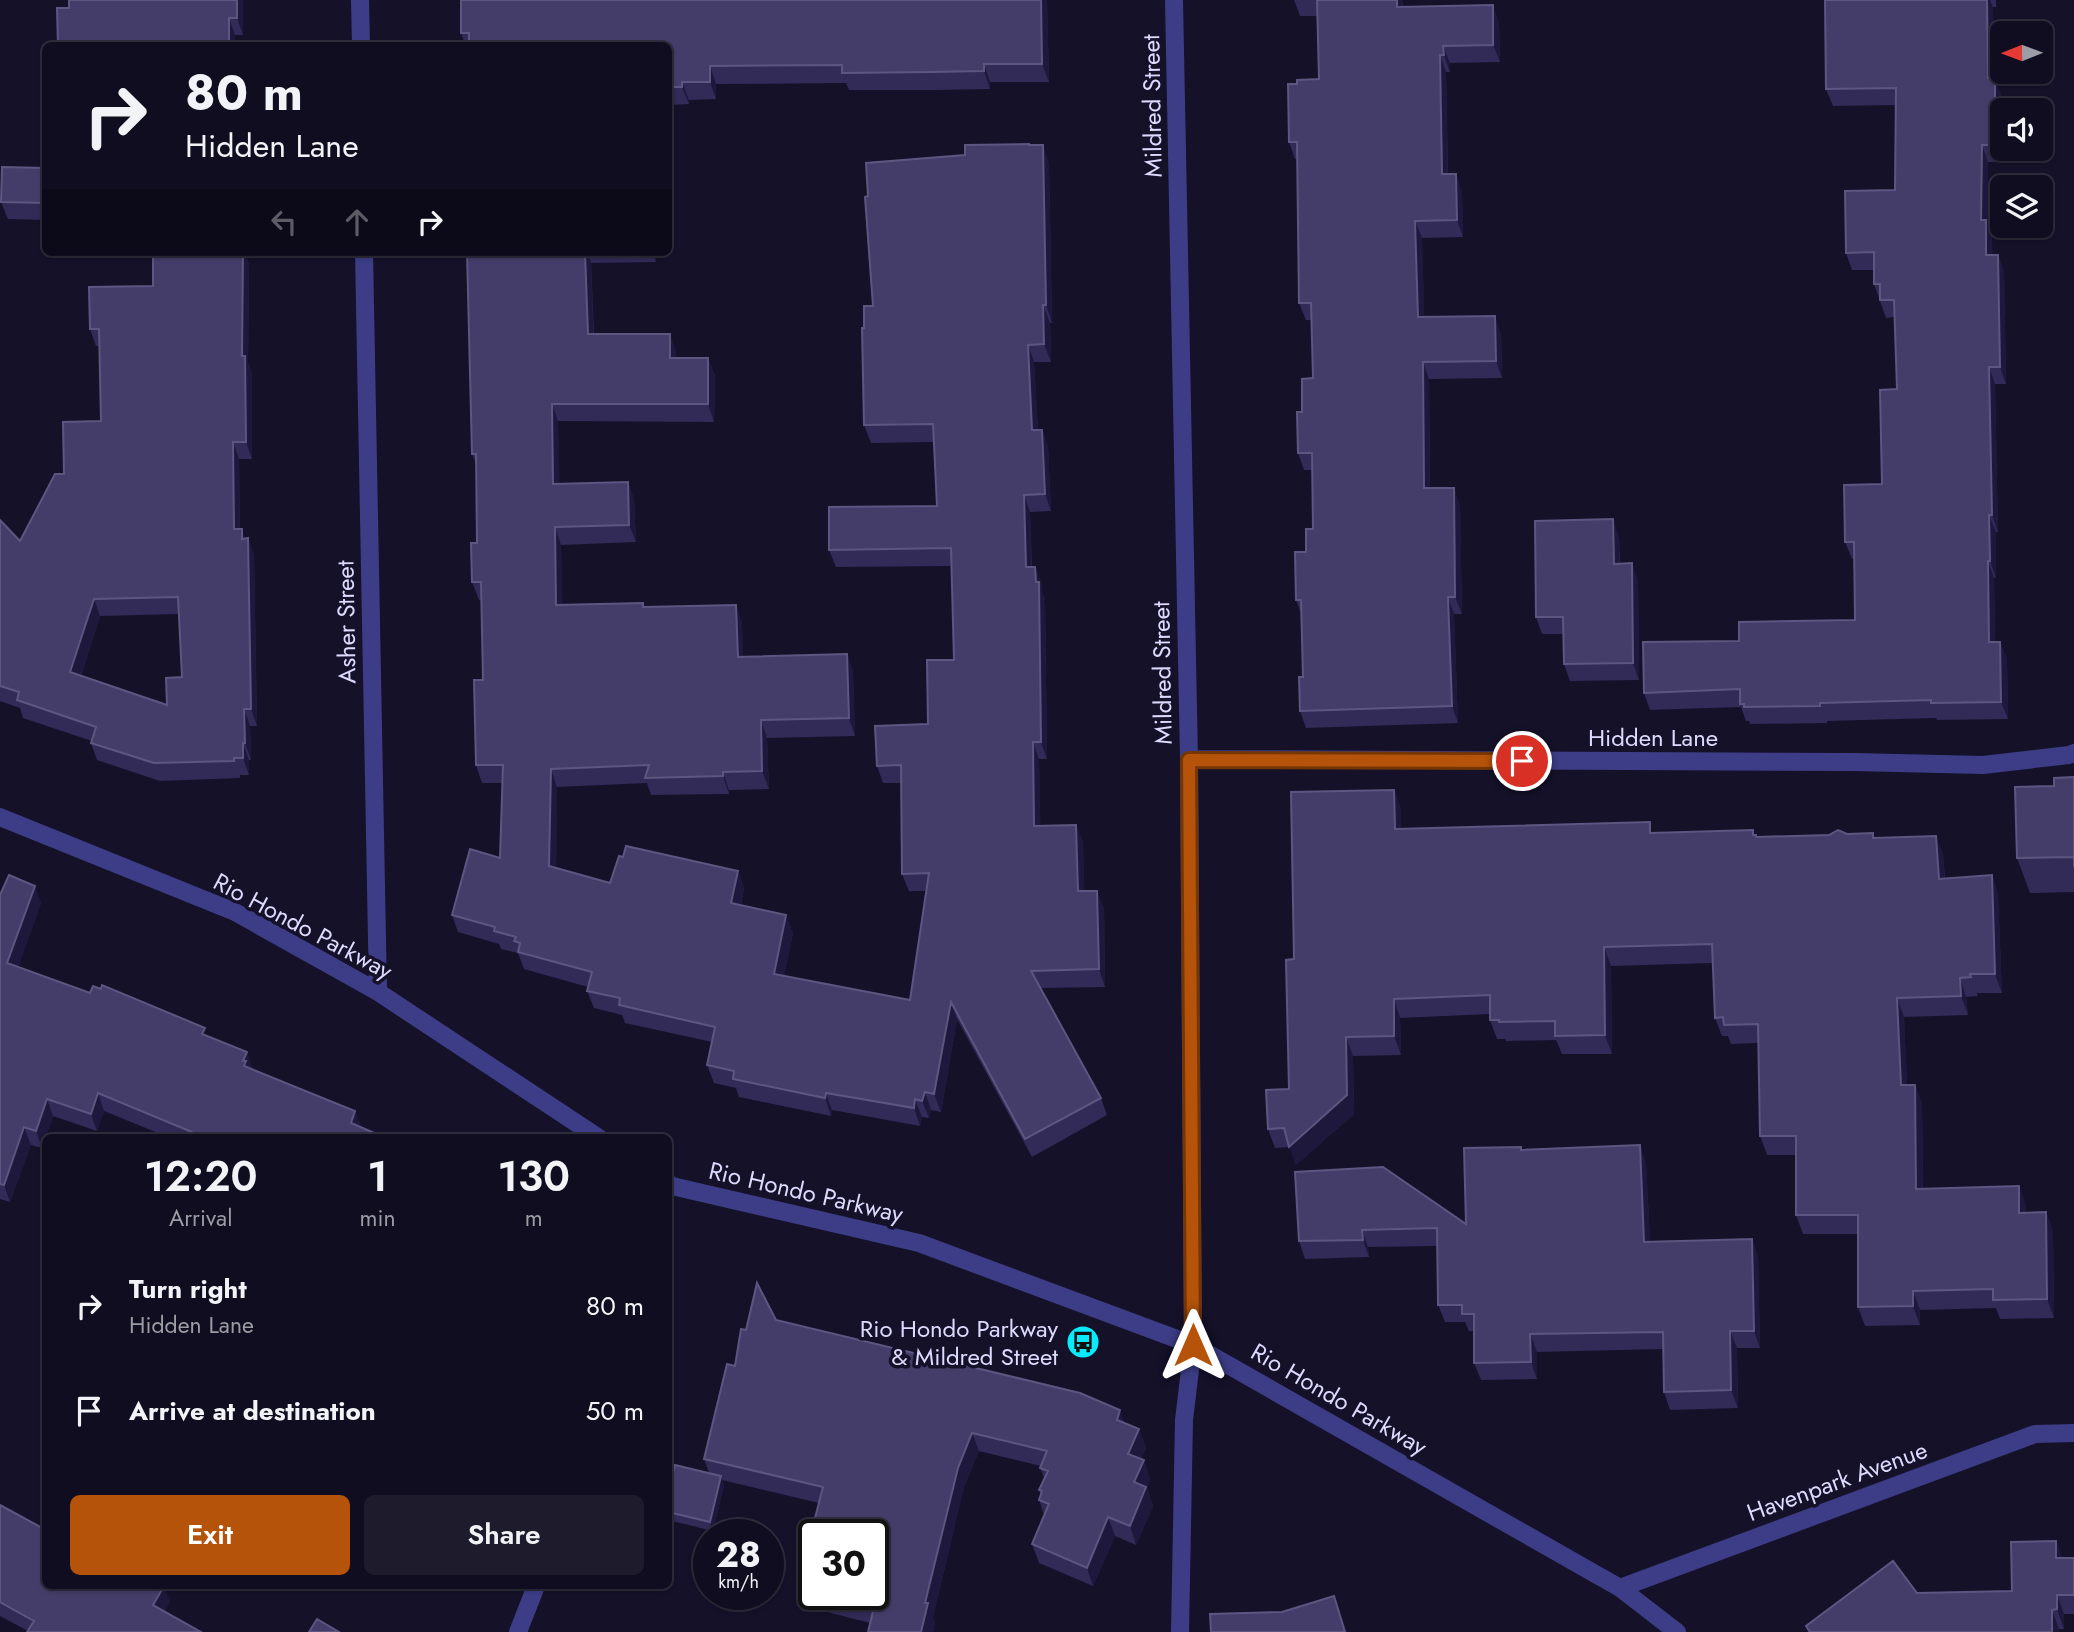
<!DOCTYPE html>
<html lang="en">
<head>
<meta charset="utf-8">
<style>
	body { margin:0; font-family:Jost,sans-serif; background:#1d1b2c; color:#f1f3f6; height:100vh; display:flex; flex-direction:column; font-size:26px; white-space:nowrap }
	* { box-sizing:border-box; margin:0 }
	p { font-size:23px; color:#9b9ca4 }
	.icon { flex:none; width:38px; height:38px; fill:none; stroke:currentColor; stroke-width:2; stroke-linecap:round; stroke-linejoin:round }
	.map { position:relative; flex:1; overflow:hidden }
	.details { position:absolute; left:42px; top:1134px; width:630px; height:455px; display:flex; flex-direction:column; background:#0f0d1f; border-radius:10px; box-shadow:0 2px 5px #0004,0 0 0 2px #2f2d3d }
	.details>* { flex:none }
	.hud { position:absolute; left:42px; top:42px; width:630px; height:214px; border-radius:10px; box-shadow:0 2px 5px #0004,0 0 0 2px #2f2d3d; background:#0f0d1f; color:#f1f3f6; overflow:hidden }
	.needle { width:46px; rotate:269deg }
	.tools { position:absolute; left:1990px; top:21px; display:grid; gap:14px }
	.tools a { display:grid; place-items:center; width:63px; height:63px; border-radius:10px; background:#0f0d1f; box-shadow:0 2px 5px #0004,0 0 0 2px #2f2d3d; font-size:35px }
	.speed { position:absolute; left:693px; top:1519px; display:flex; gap:14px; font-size:35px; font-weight:700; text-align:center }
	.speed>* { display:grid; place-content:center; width:91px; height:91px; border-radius:50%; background:#0f0d1f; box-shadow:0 2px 5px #0004,0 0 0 2px #2f2d3d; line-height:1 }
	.speed small { font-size:18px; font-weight:400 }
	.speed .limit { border:4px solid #111; border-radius:10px; background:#fff; color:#111 }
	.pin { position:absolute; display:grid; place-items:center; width:60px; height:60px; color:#fff; margin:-30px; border:4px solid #fff; border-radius:50%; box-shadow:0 2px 7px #0007 }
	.me { position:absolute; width:77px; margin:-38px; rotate:0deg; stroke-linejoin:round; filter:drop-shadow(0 0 5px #0008) }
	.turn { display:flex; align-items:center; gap:24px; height:147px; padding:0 28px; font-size:32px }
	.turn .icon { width:91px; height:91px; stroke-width:2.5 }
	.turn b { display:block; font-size:49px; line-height:60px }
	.lanes { display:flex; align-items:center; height:66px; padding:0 28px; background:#0003; justify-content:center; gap:35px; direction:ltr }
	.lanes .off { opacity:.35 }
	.eta { display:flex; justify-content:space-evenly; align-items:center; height:119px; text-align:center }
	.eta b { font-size:42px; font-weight:600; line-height:49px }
	.action { display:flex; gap:14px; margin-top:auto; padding:14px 28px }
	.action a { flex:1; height:80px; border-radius:10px; background:#b45309; color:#fff; font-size:28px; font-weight:600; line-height:80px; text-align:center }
	.action a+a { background:#1d1b2c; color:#f1f3f6 }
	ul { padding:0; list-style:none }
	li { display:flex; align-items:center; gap:21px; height:105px; padding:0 28px }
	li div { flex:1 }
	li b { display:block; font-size:26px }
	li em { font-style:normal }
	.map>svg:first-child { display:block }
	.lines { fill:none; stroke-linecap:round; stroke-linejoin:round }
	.minor { stroke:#3d3d87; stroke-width:18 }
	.wall { fill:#322a57; fill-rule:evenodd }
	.shaded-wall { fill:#1e183d }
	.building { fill:#443d69; stroke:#5c5680; stroke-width:2; fill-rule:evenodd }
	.route-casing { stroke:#753606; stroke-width:18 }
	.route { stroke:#b45309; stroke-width:12 }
	.labels { text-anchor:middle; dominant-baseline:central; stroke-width:7; stroke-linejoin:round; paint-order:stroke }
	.street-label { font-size:24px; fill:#dddafe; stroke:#141129 }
	.poi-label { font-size:24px; fill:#dddafe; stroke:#141129; text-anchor:end }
</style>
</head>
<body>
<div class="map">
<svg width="2074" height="1632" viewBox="0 0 2074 1632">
	<rect width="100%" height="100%" fill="#141129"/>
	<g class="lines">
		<!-- minor -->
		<path class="minor" d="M360,0L361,46
			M1174,0L1189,759L1193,1345L1184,1420L1180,1632
			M364,252L378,992
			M1189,759L1854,762L1983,765L2069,755L2074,753
			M0,817L235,912L378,992L599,1138
			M668,1183L672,1186L919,1243L1193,1345L1620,1588L1677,1632
			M1620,1588L2035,1434L2074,1433
			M518,1632L536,1586"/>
	</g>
	<!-- wall -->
	<path class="wall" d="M69,0H243V35H235L69,8Z
		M461,0H1047L1049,82H990V89L937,90H849L846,83L716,84V99L689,100V104L668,105V46H466L461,33Z
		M1294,0H1402L1403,7L1499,22L1500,62L1450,63V72H1446L1448,174L1462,191L1463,237L1422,238L1424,317L1501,334L1502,378L1429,379L1430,488L1460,505L1462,614H1454L1458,723L1306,728L1300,711L1303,677L1302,616L1296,600L1306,552L1313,529L1312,470H1304L1298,453L1302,412L1313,378L1312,320H1306L1299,303L1297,159H1295L1289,142L1297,84L1319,79L1317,16H1300Z
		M1825,0H1996V7H1993L1994,78L2001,95V132H1998L1999,162H1988V225L1992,237V255H1998L2004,272L2006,384H1995L1998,532H1996V578H1994L1995,642H2000L2007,659L2008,719L1937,720L1936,718L1827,721V723L1750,724L1749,721H1746L1741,707L1650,710L1644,693L1739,641L1855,620L1854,559H1852L1845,542L1882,484L1897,389L1894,317L1886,318L1874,284V270H1852L1846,253L1895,190L1896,105L1833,106L1826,89Z
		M1029,145L1049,163L1052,323H1050L1051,362H1034L1038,430H1042L1048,447L1051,511L1030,512L1032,567H1035L1042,585V592L1045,600L1047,759H1039L1040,826L1076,825L1083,843L1084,891L1104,908L1105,987L1041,988L1101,1098L1107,1115L1032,1157L957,1019L941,1112L931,1110L929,1118L922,1117L920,1126L832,1110L831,1116L739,1097L736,1088L714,1083L707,1065L712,1042L625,1023L622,1015L594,1008L587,991L588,987L524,969L518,953L501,949L499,944L458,932L452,915L500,858L502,783H482L476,765L483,680L481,600H479L472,582L477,543L476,464L472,454L467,252H655L656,262L591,263L594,334L676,352V358H708L715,376L714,422L558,421L559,484L628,482L634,500L636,542L561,545L562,605L643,603L644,607L742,622L743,657L847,654L853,672L855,736L767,738L769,789L729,790V794L651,795L647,783L557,787L556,868L610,883L623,857L738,871L744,889L741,905L793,933L784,976L910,1000L927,891H909L902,874L901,783H883L877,766L928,724L954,660L951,566L836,567L829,550L937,506L934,442L871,443L864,425V328L873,306L965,155Z
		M46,168V220L8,219L1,202Z
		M153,252H245L249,265L248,363L252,373V459H239L240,529L245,538H248L254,556L257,726H250L251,760H249V775H240V778L160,781L97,760L91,743L92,741L23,718L20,708L0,701V520L20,541L64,474L101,421L100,346H96L90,329L153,286ZM179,614L182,677L167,705L81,676L100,616Z
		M1619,536L1620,563L1638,580L1639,680L1570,681L1564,664L1563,634H1542L1536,617Z
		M2074,777V892L2030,893L2017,858L2054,786Z
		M1394,790L1401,809V829L1755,835L1757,837L1873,833L1875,838L1936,836L1943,855L1945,878L1992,875L1998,894L2002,993H1977L1978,996L1966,997L1968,1015L1904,1017L1907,1085H1915L1922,1104L1923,1189L2026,1205V1212H2046L2053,1231L2054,1318L2000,1319L1996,1308L1920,1310V1325L1865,1326L1858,1307V1234H1803L1796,1215V1155H1767L1760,1136L1758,1043L1731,1044L1728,1036H1722L1715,1018L1713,963L1611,966L1612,1054H1562L1556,1040L1506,1041L1505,1039H1497L1490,1020V1014L1400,1018L1401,1055L1353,1056L1354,1114L1296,1165L1290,1147L1275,1148L1268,1129L1289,1089L1294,959Z
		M0,895L41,903L18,967L208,1036L253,1069L355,1111L361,1127L386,1138H170L104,1111L97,1131L53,1116L42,1148L31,1145L10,1202L0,1199Z
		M1522,1150L1646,1163L1650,1241L1752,1239L1758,1256L1760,1348H1737L1738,1408L1670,1410L1664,1392L1663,1349L1537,1352V1379L1481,1380L1474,1363V1331H1469L1465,1322H1445L1438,1305L1437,1246L1368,1247L1369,1257L1305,1259L1299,1241L1295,1172L1466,1224Z
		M776,1320L1125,1423L1139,1429L1146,1448L1141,1459L1144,1460L1150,1479L1147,1488L1153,1506L1136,1545L1115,1536L1093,1586L1039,1563L1032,1544L1044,1515L1039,1500L1041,1494L1039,1490L1044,1478L1040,1468L1041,1466L979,1451L964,1487L933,1617L935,1622L933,1632H868L870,1623L804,1606L797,1588L819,1503L722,1480L724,1485L713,1531L668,1520V1492L709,1473L704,1459L746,1330ZM814,1535L873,1594H814Z
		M0,1505L170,1602L28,1631L0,1616Z
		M2056,1541L2062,1558H2074V1614H2064V1629H2059V1632H1808L1806,1626L1917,1593L2012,1591Z"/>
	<!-- shaded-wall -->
	<path class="shaded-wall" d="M237,0H243V35L237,18Z
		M1041,0H1047L1049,82L1042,64Z
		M1397,0H1402L1403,24L1397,7Z
		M1987,0H1990L1993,7L1994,96L1988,78Z
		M1493,5L1499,22L1500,62L1493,45Z
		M229,18L235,35V46H229Z
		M1443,46L1450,63V72L1444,55Z
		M1440,55L1446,72L1448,192L1442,174Z
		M984,64L990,82V89L984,71Z
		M710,66L716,84V99L710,82Z
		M1995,78L2001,95V132L1995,115Z
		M682,82L689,100V104L682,87Z
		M1992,115L1998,132L1999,162L1992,145Z
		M1043,145L1049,163L1052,323L1046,305Z
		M1982,145L1988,162V225L1992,237L1993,272L1986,255L1981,220Z
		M1456,174L1462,191L1463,237L1457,220Z
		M1415,221L1422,238L1425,334L1418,317Z
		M240,252H245L249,265L248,363L252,373V459L246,442L242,356Z
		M585,252H587L591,263L594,352L588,334Z
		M652,252H655L656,262Z
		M1998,255L2004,272L2006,384L2000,367Z
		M1043,305L1050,323L1051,362L1044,344Z
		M1495,316L1501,334L1502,378L1496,361Z
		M670,334L676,352L677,376L670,358Z
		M1028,345L1034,362L1039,447L1032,430Z
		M708,358L715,376L714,422L708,404Z
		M1423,362L1429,379L1430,505L1424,488Z
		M1989,367L1995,384L1998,532L1992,515Z
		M552,404L558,421L560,501L553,484Z
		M1042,430L1048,447L1051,511L1045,494Z
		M233,442L239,459L240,547L234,529Z
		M628,482L634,500L636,542L629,525Z
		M1454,488L1460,505L1462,614L1455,597Z
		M1024,495L1030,512L1032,585L1026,567Z
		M1989,515L1996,532V578L1990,561Z
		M1613,519L1619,536L1620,581L1614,564Z
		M555,527L561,545L563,622L556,605Z
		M242,529L248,545V538L254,556L257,726L251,709Z
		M1988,561L1994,578L1996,659L1989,642Z
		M1632,563L1638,580L1639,680L1633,663Z
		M1035,567L1042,585V592L1045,600L1047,759L1041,742Z
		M1448,597L1454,614L1458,723L1452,706Z
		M94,599L100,616L76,690L70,672Z
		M736,605L742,622L744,675L738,657Z
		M2000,642L2007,659L2008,719L2001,702Z
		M847,654L853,672L855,736L849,718Z
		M244,709L250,726L251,760L245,743Z
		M761,720L767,738L769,789L762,771Z
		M1033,742L1039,759L1041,844L1034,826Z
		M243,743L249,760V775L243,758Z
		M551,769L557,787L556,884L549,866Z
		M723,772L729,790V794L723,776Z
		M1394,790L1401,809V848L1395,829Z
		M1076,825L1083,843L1085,909L1078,891Z
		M1936,836L1943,855L1946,898L1939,879Z
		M738,871L744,889L737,921L731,903Z
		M1992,875L1998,894L2002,993L1995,974Z
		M35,886L41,903L14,980L7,963Z
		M1097,891L1104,908L1105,987L1099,969Z
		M786,915L793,933L781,992L774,974Z
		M1604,947L1611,966L1612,1054L1605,1035Z
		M1960,978L1966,997L1968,1015L1961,996Z
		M1897,998L1904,1017L1908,1104L1901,1085Z
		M1394,999L1400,1018L1401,1055L1394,1036Z
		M951,1002L957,1019L941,1112L934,1094Z
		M1346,1037L1353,1056L1354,1114L1296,1165L1289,1147Z
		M247,1052L253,1069L244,1066L243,1061Z
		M1915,1085L1922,1104L1923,1208L1916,1189Z
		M925,1092L931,1110L929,1118L922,1101Z
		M98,1093L104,1111L97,1131L91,1114Z
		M826,1093L832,1110L831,1116L825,1098Z
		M47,1099L53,1116L42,1148L36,1131Z
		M915,1099L922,1117L920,1126L914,1108Z
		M355,1111L362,1128L351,1123Z
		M24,1127L31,1145L10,1202L4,1185Z
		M1640,1145L1646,1163L1651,1259L1644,1242Z
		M2019,1186L2026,1205V1231L2019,1213Z
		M2046,1212L2053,1231L2054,1318L2047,1299Z
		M1362,1230L1368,1247L1369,1257L1363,1240Z
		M1752,1239L1758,1256L1760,1348L1754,1331Z
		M1913,1291L1920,1310V1325L1913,1306Z
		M1730,1331L1737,1348L1738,1408L1731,1390Z
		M1530,1334L1537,1352V1379L1531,1362Z
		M1120,1410L1127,1429L1117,1420Z
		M1139,1429L1146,1448L1135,1472L1128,1454Z
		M972,1433L979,1451L964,1487L933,1617L935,1622L933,1632H921L925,1603L958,1468Z
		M1144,1460L1150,1479L1147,1488L1153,1506L1136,1545L1130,1526L1134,1482Z
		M721,1476L724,1485L713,1531L710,1522Z
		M1108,1517L1115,1536L1093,1586L1087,1568Z
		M2056,1541L2063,1560L2056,1558Z
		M164,1586L170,1602L159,1622L153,1605Z
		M2057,1595L2064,1614V1629L2057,1609Z
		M1334,1596L1343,1621L1347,1632H1345Z
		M2052,1610L2059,1629V1632H2052Z"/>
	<!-- building -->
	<path class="building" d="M69,0H237V18H229V46H58L57,8H69Z
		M461,0H1041L1042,64H984V71L931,72L842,73V65L710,66V82H682V87H668V46H469V33H461Z
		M1317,0H1397V7L1493,5V45L1443,46L1444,55H1440L1442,174H1456L1457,220L1415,221L1418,317L1495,316L1496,361L1423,362L1424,488H1454L1455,597H1448L1452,706L1300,711L1299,677H1303L1301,600H1296L1295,552H1306V529H1313L1312,453H1298L1297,412H1302V379L1313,378L1311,303H1299L1297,142H1289L1288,84H1297V80L1319,79Z
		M1825,0H1987L1988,78H1995V115H1992V145H1982L1981,220H1986V255H1998L2000,367H1989L1992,515H1989L1990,561H1988L1989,642H2000L2001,702L1931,703V700L1820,703V706L1744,707V704H1740V689L1644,693L1643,642L1739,641V622L1855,620L1854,542H1845L1844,485L1882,484L1880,390L1897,389L1894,300H1880V284H1874V252L1846,253L1845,191L1895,190L1896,88L1826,89Z
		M1029,144V145H1043L1046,305H1043L1044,344L1028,345L1032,430H1042L1045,494L1024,495L1026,567H1035L1036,582H1039L1041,742H1033L1034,826L1076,825L1078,891H1097L1099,969L1031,971L1101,1098L1025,1139L951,1002L934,1094L925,1092L922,1101L915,1099L914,1108L826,1093L825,1098L733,1079L734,1071L707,1065L715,1027L619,1005L620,998L587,991L592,972L518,952L520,943L514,941L516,937L494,931L495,927L452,915L470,849L500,858L503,765H476L474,680H483L481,582H472L471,543H477L476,454H472L467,252H585L588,334H670V358H708V404H552L553,484L628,482L629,525L555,527L556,605L643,603V607L736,605L738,657L847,654L849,718L761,720L762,771L723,772V776L645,778L649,765L551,769L549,866L610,883L619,856L623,857L626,846L738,871L731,903L786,915L774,974L910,1000L929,873L902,874L901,765L877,766L875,726L928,724L927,660H954L951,548L829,550V507L937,506L933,424L864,425L862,328H864V306H873L865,197L868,196L866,163L965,155V145Z
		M2,167L46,168V203L1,202Z
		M153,252H243L242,356H245L246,442H233L234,529H242V539L248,538L251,709H244L245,743H243V758H234V761L154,763L91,743L96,727L17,700L19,692L0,686V520L20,541L55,474H64L63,422L101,421L99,329H90L89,287L153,286ZM178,597L182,677L166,678L167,705L70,672L94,599Z
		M1613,519L1614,564L1632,563L1633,663L1564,664L1563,617H1536L1535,521Z
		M2074,777V867V857L2017,858L2015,787L2054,786V778Z
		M1394,790L1395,829L1650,822V833L1753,830V835H1756V837L1829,835L1838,830L1847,834L1873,833V838L1936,836L1939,879L1992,875L1995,974H1970L1971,977L1960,978L1961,996L1897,998L1901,1085H1915L1916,1189L2019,1186V1213L2046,1212L2047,1299L1993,1300V1289L1913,1291V1306L1858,1307V1215H1796V1136H1760L1758,1024L1724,1025L1723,1017L1715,1018L1712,944L1604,947L1605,1035L1555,1036V1021L1499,1022V1020H1490V995L1394,999V1036L1346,1037L1347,1095L1289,1147L1284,1128L1268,1129L1266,1090L1289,1089L1286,960L1294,959L1291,792Z
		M9,875L35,886L7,963L90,993L93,986L101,989L102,985L205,1028L202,1034L247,1052L243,1061H246L244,1066L355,1111L351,1123L386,1138H190L192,1132L98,1093L91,1114L47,1099L36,1131L24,1127L4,1185L0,1184V895Z
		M1640,1145L1644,1242L1752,1239L1754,1331H1730L1731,1390L1664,1392L1663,1332L1530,1334L1531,1362L1474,1363V1314H1462V1305H1438L1437,1228L1362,1230L1363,1240L1299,1241L1295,1172L1383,1167L1466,1224L1464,1148L1521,1147V1150Z
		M757,1283L776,1320L1080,1393L1120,1410L1117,1420L1139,1429L1128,1454L1144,1460L1134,1482L1146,1487L1130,1526L1108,1517L1087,1568L1032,1544L1049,1504L1039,1500L1042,1491L1039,1490L1048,1471L1040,1468L1047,1451L972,1433L958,1468L925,1603H928L921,1632H868L874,1607L823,1594H873V1535H814V1592L797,1588L823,1487L704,1459L727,1364L735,1366L741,1329L746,1330Z
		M675,1465L721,1476L710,1522L668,1512V1492Z
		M0,1505L46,1530V1586H164L153,1605L201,1632H27L34,1621L0,1602Z
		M2056,1541V1558H2074V1595H2057V1609L2052,1610V1632H1810L1806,1626L1893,1561L1917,1593L2012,1591L2011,1542Z
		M1334,1596L1345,1632H1211L1210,1614L1282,1612Z
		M317,1619L339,1632H309Z"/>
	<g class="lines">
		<defs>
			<path id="route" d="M1193,1345L1189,760L1522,761"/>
		</defs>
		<!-- route casing -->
		<use href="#route" class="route-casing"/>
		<!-- route -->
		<use href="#route" class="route"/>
	</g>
	<!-- icons -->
	<defs>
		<symbol id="bus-disc" viewBox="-11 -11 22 22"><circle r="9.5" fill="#09eafb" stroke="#141129"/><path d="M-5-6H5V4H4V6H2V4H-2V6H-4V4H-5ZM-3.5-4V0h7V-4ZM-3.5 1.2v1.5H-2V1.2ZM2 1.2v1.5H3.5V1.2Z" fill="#111"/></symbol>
	</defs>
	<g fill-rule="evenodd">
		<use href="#bus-disc" x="1064" y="1323" width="38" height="38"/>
	</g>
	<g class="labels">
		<!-- street labels -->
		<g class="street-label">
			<text transform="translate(1152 106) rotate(-91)">Mildred Street</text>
			<text transform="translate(346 622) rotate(-91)">Asher Street</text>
			<text transform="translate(1162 673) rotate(-91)">Mildred Street</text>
			<text x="1653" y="737">Hidden Lane</text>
			<text transform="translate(303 926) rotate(28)">Rio Hondo Parkway</text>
			<text transform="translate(806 1192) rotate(13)">Rio Hondo Parkway</text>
			<text transform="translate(1339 1399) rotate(30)">Rio Hondo Parkway</text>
			<text transform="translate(1837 1481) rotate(-20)">Havenpark Avenue</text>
		</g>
		<!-- poi labels -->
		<g class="poi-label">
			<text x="1058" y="1328">Rio Hondo Parkway<tspan x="1058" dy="28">&amp; Mildred Street</tspan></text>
		</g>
	</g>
</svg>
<div class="tools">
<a><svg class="needle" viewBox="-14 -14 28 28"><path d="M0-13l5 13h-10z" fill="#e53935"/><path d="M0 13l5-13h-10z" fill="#9b9ca4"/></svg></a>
<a><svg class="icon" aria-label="sound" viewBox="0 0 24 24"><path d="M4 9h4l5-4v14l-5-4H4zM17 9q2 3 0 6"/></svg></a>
<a><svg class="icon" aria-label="layers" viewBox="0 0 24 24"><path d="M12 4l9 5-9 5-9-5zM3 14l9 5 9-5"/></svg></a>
</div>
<div class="speed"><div>28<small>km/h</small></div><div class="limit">30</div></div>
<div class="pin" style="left:1522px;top:761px;background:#d93025"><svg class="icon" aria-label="arrive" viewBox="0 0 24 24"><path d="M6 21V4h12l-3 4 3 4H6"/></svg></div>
<svg class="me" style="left:1193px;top:1345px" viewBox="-20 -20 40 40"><path d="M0-17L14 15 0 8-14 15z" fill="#b45309" stroke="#fff" stroke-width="4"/></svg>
<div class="hud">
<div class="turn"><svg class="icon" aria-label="right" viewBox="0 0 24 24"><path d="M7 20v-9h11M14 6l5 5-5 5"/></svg><div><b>80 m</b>Hidden Lane</div></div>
<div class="lanes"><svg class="icon off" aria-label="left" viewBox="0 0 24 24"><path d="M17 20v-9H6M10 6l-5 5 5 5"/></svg><svg class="icon off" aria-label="ahead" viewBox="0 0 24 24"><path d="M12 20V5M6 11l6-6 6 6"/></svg><svg class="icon" aria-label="right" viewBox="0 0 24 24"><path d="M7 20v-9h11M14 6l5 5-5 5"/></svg></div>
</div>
<section class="details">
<div class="eta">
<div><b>12:20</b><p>Arrival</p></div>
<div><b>1</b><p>min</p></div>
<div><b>130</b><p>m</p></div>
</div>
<ul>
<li><svg class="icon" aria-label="right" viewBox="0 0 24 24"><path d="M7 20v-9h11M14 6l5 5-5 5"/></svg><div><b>Turn right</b><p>Hidden Lane</p></div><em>80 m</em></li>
<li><svg class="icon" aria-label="arrive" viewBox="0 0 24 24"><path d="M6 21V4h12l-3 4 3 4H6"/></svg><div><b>Arrive at destination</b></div><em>50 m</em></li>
</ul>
<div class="action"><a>Exit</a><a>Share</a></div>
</section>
</div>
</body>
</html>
